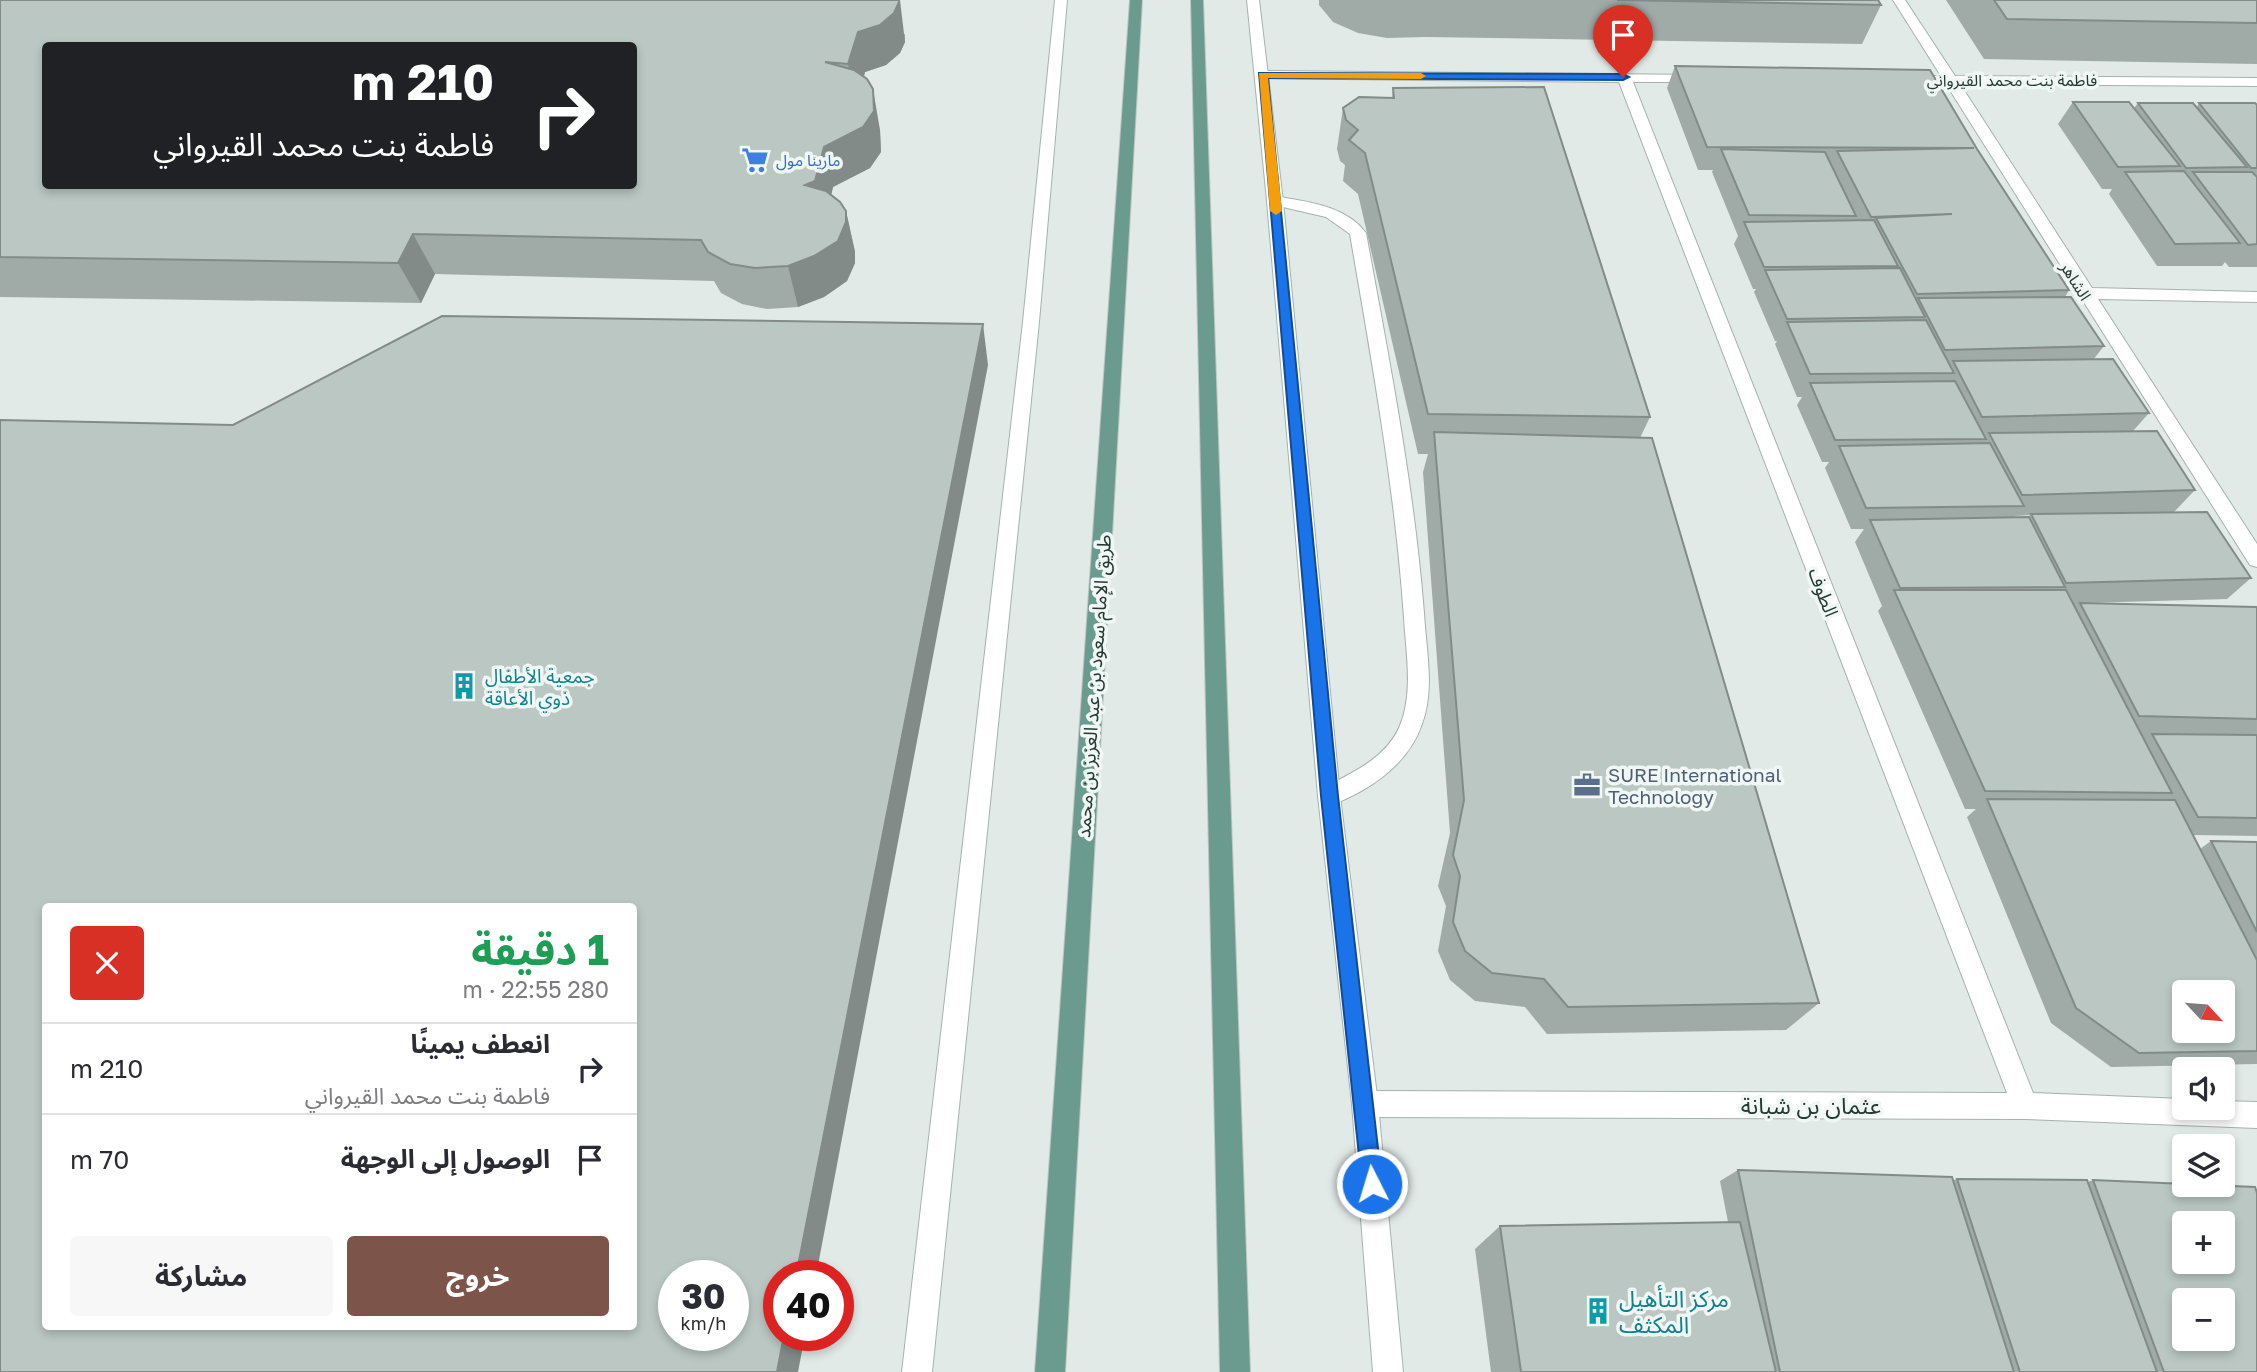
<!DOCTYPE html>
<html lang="ar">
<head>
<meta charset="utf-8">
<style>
	body { margin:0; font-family:"Golos Text","Noto Sans Arabic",sans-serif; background:#f7f7f7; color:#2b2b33; direction:rtl; height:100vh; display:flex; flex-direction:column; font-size:26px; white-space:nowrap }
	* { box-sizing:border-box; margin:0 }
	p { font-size:23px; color:#7c7c81 }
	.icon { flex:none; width:38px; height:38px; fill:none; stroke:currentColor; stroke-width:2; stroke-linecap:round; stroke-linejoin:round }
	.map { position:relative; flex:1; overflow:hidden; direction:ltr }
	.drawer { position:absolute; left:42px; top:903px; width:595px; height:427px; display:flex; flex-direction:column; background:#fff; border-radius:7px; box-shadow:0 4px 10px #0003; direction:rtl }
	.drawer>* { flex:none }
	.guide { position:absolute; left:42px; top:42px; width:595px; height:147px; border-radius:7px; box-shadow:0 4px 10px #0003; direction:rtl; background:#202124; color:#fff; overflow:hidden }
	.needle { width:46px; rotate:116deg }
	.controls { position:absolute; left:2172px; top:980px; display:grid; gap:14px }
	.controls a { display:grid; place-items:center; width:63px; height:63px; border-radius:7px; background:#fff; box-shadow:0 4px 10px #0003; font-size:35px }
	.speed { position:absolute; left:658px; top:1260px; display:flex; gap:14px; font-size:35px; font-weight:700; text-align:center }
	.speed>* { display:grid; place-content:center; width:91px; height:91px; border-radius:50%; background:#fff; box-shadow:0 4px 10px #0003; line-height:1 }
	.speed small { font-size:18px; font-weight:400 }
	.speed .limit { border:10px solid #d22; background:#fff; color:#111 }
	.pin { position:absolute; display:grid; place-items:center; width:60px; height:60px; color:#fff; margin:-72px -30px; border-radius:50% 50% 50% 0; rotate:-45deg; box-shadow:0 0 7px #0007 }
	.pin .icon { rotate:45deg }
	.me { position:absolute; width:77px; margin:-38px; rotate:355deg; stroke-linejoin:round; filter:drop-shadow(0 0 5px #0008) }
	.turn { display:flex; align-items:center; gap:24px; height:147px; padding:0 28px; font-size:32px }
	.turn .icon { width:91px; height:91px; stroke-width:2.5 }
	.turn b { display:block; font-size:49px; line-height:60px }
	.round { display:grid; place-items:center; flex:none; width:74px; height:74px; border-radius:7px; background:#f7f7f7 }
	.overview { display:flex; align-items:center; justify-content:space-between; height:119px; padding:0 28px }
	h1 { font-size:42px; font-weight:700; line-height:52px; color:#1e9e55 }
	.button { display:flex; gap:14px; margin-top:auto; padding:14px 28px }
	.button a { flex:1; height:80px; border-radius:7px; background:#7d544a; color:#fff; font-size:28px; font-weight:700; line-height:80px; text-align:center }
	.button a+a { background:#f7f7f7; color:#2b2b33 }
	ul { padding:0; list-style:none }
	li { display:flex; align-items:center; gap:21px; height:91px; padding:0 28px; border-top:2px solid #e1e1e2 }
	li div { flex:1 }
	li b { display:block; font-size:26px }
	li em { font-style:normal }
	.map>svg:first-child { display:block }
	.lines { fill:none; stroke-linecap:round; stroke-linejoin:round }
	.lane-casing { stroke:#a5b1ad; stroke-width:2 }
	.street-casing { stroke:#a5b1ad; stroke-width:2 }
	.secondary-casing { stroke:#a2b4ae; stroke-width:2 }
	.primary-casing { stroke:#bdc4c2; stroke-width:2 }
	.lane { fill:#fff; fill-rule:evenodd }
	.street { fill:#fff; fill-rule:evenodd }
	.secondary { fill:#fff; fill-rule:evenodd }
	.primary { fill:#6b9b8f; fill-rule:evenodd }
	.wall { fill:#a0aba7; fill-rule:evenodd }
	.shaded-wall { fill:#828b88 }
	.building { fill:#bac7c2; stroke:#828b88; stroke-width:2; fill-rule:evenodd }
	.route { fill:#1a73e8; stroke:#114b97; stroke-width:2 }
	.slow { fill:#f59e0b }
	.labels { text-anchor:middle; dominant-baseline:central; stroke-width:7; stroke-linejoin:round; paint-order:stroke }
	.far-street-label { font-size:16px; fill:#243933; stroke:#f1f7f4 }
	.far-shop-label { font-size:16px; fill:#366cbe; stroke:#f1f7f4; text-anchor:start }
	.street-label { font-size:19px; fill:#243933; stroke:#f1f7f4 }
	.culture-label { font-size:19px; fill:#0d838f; stroke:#f1f7f4; text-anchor:start }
	.service-label { font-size:19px; fill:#4e5e75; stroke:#f1f7f4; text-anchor:start }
	.near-street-label { font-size:23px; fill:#243933; stroke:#f1f7f4 }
	.near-culture-label { font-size:23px; fill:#0d838f; stroke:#f1f7f4; text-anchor:start }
</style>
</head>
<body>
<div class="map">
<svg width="2257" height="1372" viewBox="0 0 2257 1372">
	<rect width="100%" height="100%" fill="#e1eae6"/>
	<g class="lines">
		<defs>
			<path id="lane" d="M1275,196C1307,202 1345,205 1366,233C1389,359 1414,485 1424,613C1426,649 1435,689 1422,724C1408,765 1369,791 1329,806L1321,803L1318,796L1321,789C1350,774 1385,759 1399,728C1414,694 1406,653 1404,618C1395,489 1372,362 1350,234L1326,217L1270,204L1267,201Z"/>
			<path id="street" d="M1893,0H1905L1955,76L2257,78V86L1960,84L2092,288L2257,292V302L2098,299L2257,544V567L2250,565L1946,84H1909L1902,80L1909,76H1941Z
				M1263,71L1703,75L1705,78L1698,82H1633L2033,1093L2184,1099V1108H2222V1101L2257,1102V1128L2025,1119L1365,1117L1356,1113L1352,1104L1356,1095L1365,1091L2007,1093L1619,82L1258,78L1256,75Z"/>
			<path id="secondary" d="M1055,0H1067L1039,322L932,1372H902L1023,322Z
				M1247,0H1259L1283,201L1340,796L1378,1104L1403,1372H1373L1352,1104L1318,796L1267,201Z"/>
			<path id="primary" d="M1130,0H1142L1065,1372H1035Z
				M1191,0H1203L1250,1372H1220Z"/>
		</defs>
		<!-- lane casing -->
		<use href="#lane" class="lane-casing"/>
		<!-- street casing -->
		<use href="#street" class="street-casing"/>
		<!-- secondary casing -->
		<use href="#secondary" class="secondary-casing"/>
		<!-- primary casing -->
		<use href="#primary" class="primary-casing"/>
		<!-- lane -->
		<use href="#lane" class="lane"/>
		<!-- street -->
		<use href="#street" class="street"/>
		<!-- secondary -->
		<use href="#secondary" class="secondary"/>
		<!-- primary -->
		<use href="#primary" class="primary"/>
	</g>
	<!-- wall -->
	<path class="wall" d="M0,0L905,34V42L900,53L886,65L865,72L864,77L880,130L881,152L870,168L833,187L831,195L846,211L855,252V263L847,281L824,297L798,307L767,309L742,304L721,293L714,281L435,274L421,303L0,297Z
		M1319,0H1878L1881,5L1862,44L1426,37L1387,38L1358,33L1333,22L1319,5Z
		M1946,0H2257V64L1984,59Z
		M1675,66L1977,149L2069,290L2065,297L2104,346L2093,360L2149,413L2133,431L2195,490L2174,512L2251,578L2227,599L2086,603L2257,607V836L2193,835L2200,849L2211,841L2257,842V1064L2111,1067L2051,1023L1967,817L1976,809H1965L1878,611L1882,606L1855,542L1864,529H1851L1825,468L1829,462H1822L1797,405L1802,397H1797L1775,344L1777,341H1775L1754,292L1756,289H1753L1734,244L1738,236L1712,172L1713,170H1698L1667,88ZM2030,515L2028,517H2014L2016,516Z
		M1393,88L1650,417L1640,438L1819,1003L1786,1030L1547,1034L1525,1007L1475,1001L1450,980L1438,951L1446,906L1438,886L1450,833L1423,472L1428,454H1418L1358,194L1343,181L1345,165L1340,161L1337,149L1343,108L1392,98Z
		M2073,102L2134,108L2138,103L2197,107L2199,103L2257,105V267H2229L2225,262L2222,266H2157L2109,194L2112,189H2102L2058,124Z
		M1738,1170L1954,1180L1957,1179L2088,1182L2093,1180L2257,1189V1372H1491L1475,1249L1500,1226L1728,1222L1720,1181Z"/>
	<!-- shaded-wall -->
	<path class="shaded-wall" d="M900,0L905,42L900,53L886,65L865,72L856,104L848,64L858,32Z
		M873,89L880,130L881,152L870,168L833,187L825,222L805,185L824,147Z
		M846,211L855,252V263L847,281L824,297L798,307L788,266Z
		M413,234L435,274L421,303L398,263Z
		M983,324L988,365L816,1276H796Z
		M784,1335H805L798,1372H777Z"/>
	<!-- building -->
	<path class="building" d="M0,0H899V2L894,13L880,25L858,32L848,64L825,62L854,70L867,79L873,89L874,111L863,127L824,147L815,181L805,185L826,191L840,202L846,211V222L838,241L814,256L788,266L755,268L730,264L708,252L701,240L413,234L398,263L0,257ZM46,46H634V186H46Z
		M1617,0H1878L1881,5Z
		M1994,0H2257V23L2007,19Z
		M1675,66L1930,70L1977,149L2069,290L1917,294L1876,218L1952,214L1871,217L1837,151L1974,148L1707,147Z
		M1544,87L1650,417L1428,414L1365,153L1349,140L1358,130L1346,120L1343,108L1359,97L1394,98L1393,88Z
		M2073,102H2129L2180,166L2118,167Z
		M2138,103H2193L2247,167L2186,168Z
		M2199,103H2255L2257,105V168H2251Z
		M1721,149L1825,152L1856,216L1749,215Z
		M2184,171L2240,243L2175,244L2125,172Z
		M2193,172H2252L2257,177V244L2248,245Z
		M1874,220L1898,266L1764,267L1744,222Z
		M1900,268L1925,317L1787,319L1765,270Z
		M2071,297L2104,346L1945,350L1918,298Z
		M442,316L983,324L796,1276H779V1335H784L777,1372H0V420L233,425ZM46,906H634V1326H46ZM674,1276H733V1335H674Z
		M1926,320L1954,373L1810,374L1787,322Z
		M2113,359L2149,413L1982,417L1953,361Z
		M1955,381L1986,439L1835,440L1810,383Z
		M2157,431L2195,490L2022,495L1989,433Z
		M1434,432L1652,438L1819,1003L1568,1007L1544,979L1492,973L1465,951L1453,922L1460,876L1453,855L1464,800Z
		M1990,443L2024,506L1866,508L1839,446Z
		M2207,512L2251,578L2066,583L2031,514Z
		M2029,517L2065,587L1900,588L1870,520Z
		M1894,590H2066L2172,793L1985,791Z
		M2080,603L2257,607V719L2139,716Z
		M2152,734L2257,735V818L2198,817Z
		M1987,799L2175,800L2257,960V1051L2139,1053L2076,1008ZM2184,992H2222V1031H2184Z
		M2211,841L2257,842V932Z
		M1738,1170L1952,1177L2014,1372H1780Z
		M1957,1179L2087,1180L2157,1372H2020Z
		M2093,1180L2255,1187L2257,1193V1372H2164ZM2184,1223H2222V1262H2184ZM2184,1300H2222V1339H2184Z
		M1740,1222L1776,1372H1521L1500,1226Z"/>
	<!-- route -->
	<path class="route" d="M1259,73L1623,74L1629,77L1623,80L1268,78L1338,796L1382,1184L1379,1191L1372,1194L1365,1191L1362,1184L1321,796Z"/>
	<!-- slow -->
	<path class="slow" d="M1259,73H1421L1426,76L1421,79L1268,78L1282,211L1276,215L1270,211Z"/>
	<!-- icons -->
	<defs>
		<symbol id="supermarket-bare" viewBox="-9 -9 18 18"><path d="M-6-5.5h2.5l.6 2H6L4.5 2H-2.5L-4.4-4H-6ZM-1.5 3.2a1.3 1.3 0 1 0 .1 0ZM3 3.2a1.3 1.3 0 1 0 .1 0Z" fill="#3f7fe0" stroke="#f1f7f4" stroke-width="2.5" paint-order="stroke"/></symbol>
		<symbol id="building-bare" viewBox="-9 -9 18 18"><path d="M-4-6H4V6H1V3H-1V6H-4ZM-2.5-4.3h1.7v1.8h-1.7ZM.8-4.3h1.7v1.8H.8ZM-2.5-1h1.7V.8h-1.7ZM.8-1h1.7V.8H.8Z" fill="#0f9aa8" stroke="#f1f7f4" stroke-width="2.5" paint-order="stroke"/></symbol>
		<symbol id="office-bare" viewBox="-9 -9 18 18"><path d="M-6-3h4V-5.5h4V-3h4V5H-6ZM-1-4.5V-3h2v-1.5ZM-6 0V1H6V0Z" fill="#5c6f8a" stroke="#f1f7f4" stroke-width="2.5" paint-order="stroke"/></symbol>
	</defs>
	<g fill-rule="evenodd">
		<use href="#supermarket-bare" x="736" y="141" width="38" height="38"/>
		<use href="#building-bare" x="445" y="667" width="38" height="38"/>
		<use href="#office-bare" x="1568" y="766" width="38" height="38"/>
		<use href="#building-bare" x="1579" y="1292" width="38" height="38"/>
	</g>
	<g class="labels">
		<!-- far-street labels -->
		<g class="far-street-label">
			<text x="2012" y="80">فاطمة بنت محمد القيرواني</text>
			<text transform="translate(2076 281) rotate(58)">الشاهر</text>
		</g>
		<!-- far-shop labels -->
		<g class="far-shop-label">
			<text x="776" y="160">مارينا مول</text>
		</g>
		<!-- street labels -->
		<g class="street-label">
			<text transform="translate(1824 592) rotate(69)">الطوف</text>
			<text transform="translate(1093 686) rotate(-86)">طريق الإمام سعود بن عبد العزيز بن محمد</text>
		</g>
		<!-- culture labels -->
		<g class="culture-label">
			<text x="485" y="675">جمعية الأطفال<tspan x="485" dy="22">ذوي الأعاقة</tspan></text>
		</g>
		<!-- service labels -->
		<g class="service-label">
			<text x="1608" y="774">SURE International<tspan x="1608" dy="22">Technology</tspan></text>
		</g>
		<!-- near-street labels -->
		<g class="near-street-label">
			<text x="1811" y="1105">عثمان بن شبانة</text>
		</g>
		<!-- near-culture labels -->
		<g class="near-culture-label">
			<text x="1619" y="1298">مركز التأهيل<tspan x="1619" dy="26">المكثف</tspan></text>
		</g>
	</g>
</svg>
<div class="controls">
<a><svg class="needle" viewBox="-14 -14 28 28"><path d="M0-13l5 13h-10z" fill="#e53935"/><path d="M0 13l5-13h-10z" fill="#7c7c81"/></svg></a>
<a><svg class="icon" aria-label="sound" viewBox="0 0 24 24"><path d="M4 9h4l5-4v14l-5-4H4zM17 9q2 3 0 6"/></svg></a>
<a><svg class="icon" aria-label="layers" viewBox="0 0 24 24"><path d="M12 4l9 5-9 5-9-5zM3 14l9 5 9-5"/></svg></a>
<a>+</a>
<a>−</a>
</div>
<div class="speed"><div>30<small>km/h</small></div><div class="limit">40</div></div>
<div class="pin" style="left:1623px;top:77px;background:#d93025"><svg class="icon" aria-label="arrive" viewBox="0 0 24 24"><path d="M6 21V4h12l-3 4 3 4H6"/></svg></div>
<svg class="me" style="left:1372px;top:1184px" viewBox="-20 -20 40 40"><circle r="17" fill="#1a73e8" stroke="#fff" stroke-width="3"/><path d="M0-11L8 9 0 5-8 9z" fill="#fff"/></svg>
<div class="guide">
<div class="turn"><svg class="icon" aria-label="right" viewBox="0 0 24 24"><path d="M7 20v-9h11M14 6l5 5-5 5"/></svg><div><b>210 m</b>فاطمة بنت محمد القيرواني</div></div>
</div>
<section class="drawer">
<div class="overview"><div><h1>1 دقيقة</h1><p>280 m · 22:55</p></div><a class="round" style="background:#d93025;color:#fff"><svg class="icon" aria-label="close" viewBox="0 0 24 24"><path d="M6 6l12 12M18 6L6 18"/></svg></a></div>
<ul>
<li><svg class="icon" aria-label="right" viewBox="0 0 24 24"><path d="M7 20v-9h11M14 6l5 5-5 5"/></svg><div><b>انعطف يمينًا</b><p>فاطمة بنت محمد القيرواني</p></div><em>210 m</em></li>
<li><svg class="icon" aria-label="arrive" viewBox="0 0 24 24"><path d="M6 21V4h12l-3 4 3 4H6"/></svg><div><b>الوصول إلى الوجهة</b></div><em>70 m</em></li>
</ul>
<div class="button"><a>خروج</a><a>مشاركة</a></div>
</section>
</div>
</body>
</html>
